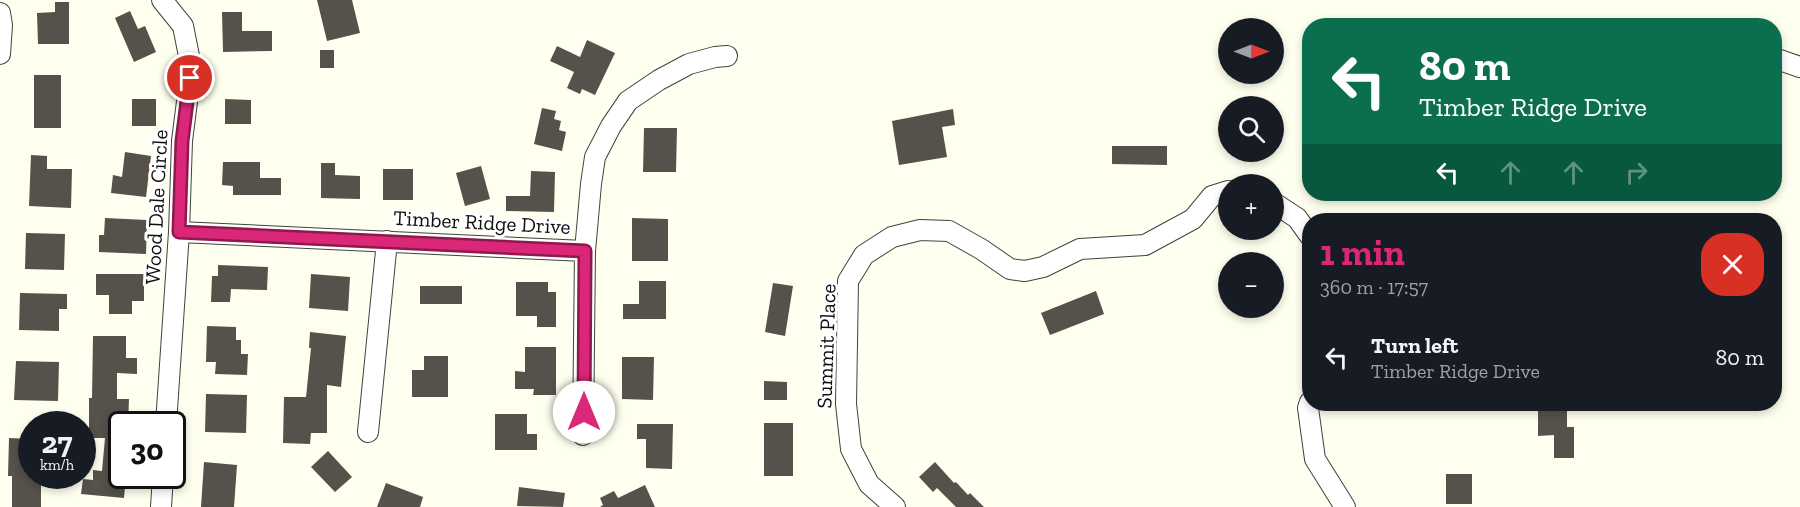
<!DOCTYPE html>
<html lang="en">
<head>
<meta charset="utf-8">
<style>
	body { margin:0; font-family:"Zilla Slab",serif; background:#20242c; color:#f1f3f6; height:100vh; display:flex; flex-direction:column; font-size:22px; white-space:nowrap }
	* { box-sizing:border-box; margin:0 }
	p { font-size:20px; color:#9ea1a6 }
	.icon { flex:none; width:33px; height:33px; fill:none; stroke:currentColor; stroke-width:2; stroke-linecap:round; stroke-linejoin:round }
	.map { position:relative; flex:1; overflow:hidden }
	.details { position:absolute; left:1302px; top:213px; width:480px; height:198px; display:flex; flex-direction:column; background:#171b24; border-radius:24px; box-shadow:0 3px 9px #0003 }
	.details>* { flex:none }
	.top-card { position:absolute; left:1302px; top:18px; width:480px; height:183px; border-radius:24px; box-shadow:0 3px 9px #0003; background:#0b6e4f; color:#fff; overflow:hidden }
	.needle { width:39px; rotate:90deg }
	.tools { position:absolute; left:1218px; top:18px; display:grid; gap:12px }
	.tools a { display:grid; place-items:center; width:66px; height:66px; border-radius:50%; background:#171b24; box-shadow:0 3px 9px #0003; font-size:30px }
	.speed { position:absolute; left:18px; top:411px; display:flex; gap:12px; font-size:30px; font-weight:700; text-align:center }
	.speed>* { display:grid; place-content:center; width:78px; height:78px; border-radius:50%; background:#171b24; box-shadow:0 3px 9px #0003; line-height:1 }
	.speed small { font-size:15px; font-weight:400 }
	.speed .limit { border:3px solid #111; border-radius:9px; background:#fff; color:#111 }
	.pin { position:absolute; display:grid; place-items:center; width:51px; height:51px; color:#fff; margin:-26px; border:3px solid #fff; border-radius:50%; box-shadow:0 2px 6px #0007 }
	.me { position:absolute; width:66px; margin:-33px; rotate:0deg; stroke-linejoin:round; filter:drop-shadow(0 0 4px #0008) }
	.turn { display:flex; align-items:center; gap:21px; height:126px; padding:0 18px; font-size:27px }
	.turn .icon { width:78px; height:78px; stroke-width:2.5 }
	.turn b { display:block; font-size:42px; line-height:51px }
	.lanes { display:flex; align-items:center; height:57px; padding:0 18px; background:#0003; justify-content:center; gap:30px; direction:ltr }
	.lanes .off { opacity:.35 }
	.round { display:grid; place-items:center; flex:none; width:63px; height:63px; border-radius:24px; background:#20242c }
	.head { display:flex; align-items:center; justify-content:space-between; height:102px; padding:0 18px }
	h1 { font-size:36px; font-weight:700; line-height:45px; color:#db2777 }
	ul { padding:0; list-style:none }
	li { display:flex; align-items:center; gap:18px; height:84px; padding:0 18px }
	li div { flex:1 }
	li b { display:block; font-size:22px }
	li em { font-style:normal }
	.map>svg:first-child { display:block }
	.building { fill:#56514a }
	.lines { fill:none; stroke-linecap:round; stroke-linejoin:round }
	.minor-casing { stroke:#414141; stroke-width:22 }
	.minor { stroke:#fff; stroke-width:20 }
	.route-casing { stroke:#8e194d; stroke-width:15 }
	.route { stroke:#db2777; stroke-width:10 }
	.labels { text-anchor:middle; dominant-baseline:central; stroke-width:6; stroke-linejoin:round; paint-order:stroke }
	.street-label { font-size:21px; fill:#0e0e0e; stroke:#fff }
</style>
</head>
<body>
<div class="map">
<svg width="1800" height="507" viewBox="0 0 1800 507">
	<rect width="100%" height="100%" fill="#ffffef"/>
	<!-- building -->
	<path class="building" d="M317,0H352L360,33L327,41Z
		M55,2H69V44H38L37,13L55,12Z
		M130,11L138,29L145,26L156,52L134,62L115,18Z
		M222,12H242V31H272V51L223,52Z
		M587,40L615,53L595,95L582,89L580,94L567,88L574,72L550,61L557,46L580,57Z
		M320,50H334V68H320Z
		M34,75H61V128H34Z
		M132,99H156V126H132Z
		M225,99L251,100V124H225Z
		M542,108L556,111L554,119L561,121L559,130L566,132L562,151L534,144Z
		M953,109L955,125L942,127L947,157L899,165L892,121Z
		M644,128H677L676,172H643Z
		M1112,146H1167V165L1112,164Z
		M125,152L151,156L146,197L111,193L113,175L122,177Z
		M31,155L47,156V169H72L71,208L29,206Z
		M223,162H260V178H281V195H233V186L222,185Z
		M321,163H335V175L360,176V199L321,198Z
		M481,166L490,199L465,206L456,173Z
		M383,169H413V200H383Z
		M531,171L555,172L554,212L506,211V196H530Z
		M105,218L147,220L146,254L99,252V235H104Z
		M632,218L668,219V261H632Z
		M26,233L65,234L64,270L25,269Z
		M218,265L268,267L267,290L231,289L230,302H211L212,276H218Z
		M96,274H144V301H132V314H109V295H96Z
		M311,274L350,277L348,311L309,308Z
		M639,281H666V319H623V304H639Z
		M516,282H548V292H556V327H537V316H516Z
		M773,283L793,286L785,336L765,332Z
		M420,286H462V304H420Z
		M1096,291L1104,314L1050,335L1041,313Z
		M20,293L67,294V309H59V331L19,330Z
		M207,326L236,327V340H241V354H248L247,375L215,374L216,362H206Z
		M310,332L346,336L341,387L327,385V433H311L310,444L283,443L284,397H306L311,348H309Z
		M93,336H126V358H137V374L117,373V399H129L128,424H122V476H126L124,498L81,494L83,479L93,480V470L102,471L105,438H89V398H92Z
		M525,347H556V395H533L534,389H515V371L525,372Z
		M424,356H448V397H412V370H424Z
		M622,357H654L653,400L622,399Z
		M16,361L59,362L58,401L14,400Z
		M764,381L787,382V400H764Z
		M206,394L247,395L246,433L205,432Z
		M1551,404H1567V427H1574V458H1554V435L1538,436V409H1551Z
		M495,414H527V434H537V450H495Z
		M764,423H793V476H764Z
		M637,424H673L672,469L646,468V439H637Z
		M9,438L32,439V476H41V507H12V476H8Z
		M328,451L352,477L335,492L311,467Z
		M204,462L237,465L234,507H201Z
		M935,462L954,483L956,482L968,495L970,493L984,507H956L937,488L933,492L919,477Z
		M1446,474H1472V504H1446Z
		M386,483L423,497L420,507H377Z
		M645,485L655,507H600L603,505L600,498L614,491L618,498Z
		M519,487L565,493L563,507L517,506Z"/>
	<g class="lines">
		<defs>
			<path id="minor" d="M162,0L183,26L190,61V78L182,141L179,232L166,424
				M0,13L2,25L0,54
				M1774,58L1800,67
				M1274,203L1297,218L1310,236
				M179,232L585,251
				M1310,402L1308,408L1315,459L1345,507
				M368,432L387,241
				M583,435L585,251L591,184L595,157L611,126L628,101L659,80L689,64L715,57L727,56
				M161,507L163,476
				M895,507L869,484L851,449L846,404L848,281L864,255L892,237L920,230L949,231L981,249L1010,269L1025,271L1043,267L1080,249L1145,245L1193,219L1212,196L1228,191"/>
		</defs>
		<!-- minor casing -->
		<use href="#minor" class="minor-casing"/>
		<!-- minor -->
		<use href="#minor" class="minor"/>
	</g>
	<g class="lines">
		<defs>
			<path id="route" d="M190,78L182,141L179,232L585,251L584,412"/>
		</defs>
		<!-- route casing -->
		<use href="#route" class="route-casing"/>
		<!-- route -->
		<use href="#route" class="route"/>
	</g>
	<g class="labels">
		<!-- street labels -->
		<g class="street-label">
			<text transform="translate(156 207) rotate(-87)">Wood Dale Circle</text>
			<text transform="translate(482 222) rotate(3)">Timber Ridge Drive</text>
			<text transform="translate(826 346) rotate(-88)">Summit Place</text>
		</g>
	</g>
</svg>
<div class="tools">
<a><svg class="needle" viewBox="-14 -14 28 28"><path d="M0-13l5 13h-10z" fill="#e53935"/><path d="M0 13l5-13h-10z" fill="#9ea1a6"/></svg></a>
<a><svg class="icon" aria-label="search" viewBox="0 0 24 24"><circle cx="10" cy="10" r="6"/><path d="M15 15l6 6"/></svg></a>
<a>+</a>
<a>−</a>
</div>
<div class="speed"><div>27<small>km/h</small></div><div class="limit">30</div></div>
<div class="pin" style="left:190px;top:78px;background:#d93025"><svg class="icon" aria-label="arrive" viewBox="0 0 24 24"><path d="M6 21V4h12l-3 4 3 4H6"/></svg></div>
<svg class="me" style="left:584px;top:412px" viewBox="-20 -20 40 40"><circle r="19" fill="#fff"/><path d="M0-13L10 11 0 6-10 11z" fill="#db2777"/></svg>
<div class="top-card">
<div class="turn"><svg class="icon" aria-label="left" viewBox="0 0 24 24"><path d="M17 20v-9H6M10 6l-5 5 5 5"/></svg><div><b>80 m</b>Timber Ridge Drive</div></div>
<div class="lanes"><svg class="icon" aria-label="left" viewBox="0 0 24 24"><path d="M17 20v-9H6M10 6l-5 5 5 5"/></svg><svg class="icon off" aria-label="ahead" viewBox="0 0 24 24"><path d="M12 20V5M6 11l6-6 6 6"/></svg><svg class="icon off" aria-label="ahead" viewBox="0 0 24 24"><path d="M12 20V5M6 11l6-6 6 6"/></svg><svg class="icon off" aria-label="right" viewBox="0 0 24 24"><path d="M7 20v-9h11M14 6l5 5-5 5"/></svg></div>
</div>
<section class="details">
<div class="head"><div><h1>1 min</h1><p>360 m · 17:57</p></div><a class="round" style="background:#d93025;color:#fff"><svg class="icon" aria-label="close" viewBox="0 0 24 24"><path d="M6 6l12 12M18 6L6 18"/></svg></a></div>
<ul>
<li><svg class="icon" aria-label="left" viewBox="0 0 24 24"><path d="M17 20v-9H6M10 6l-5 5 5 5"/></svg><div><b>Turn left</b><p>Timber Ridge Drive</p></div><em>80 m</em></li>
</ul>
</section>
</div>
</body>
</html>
